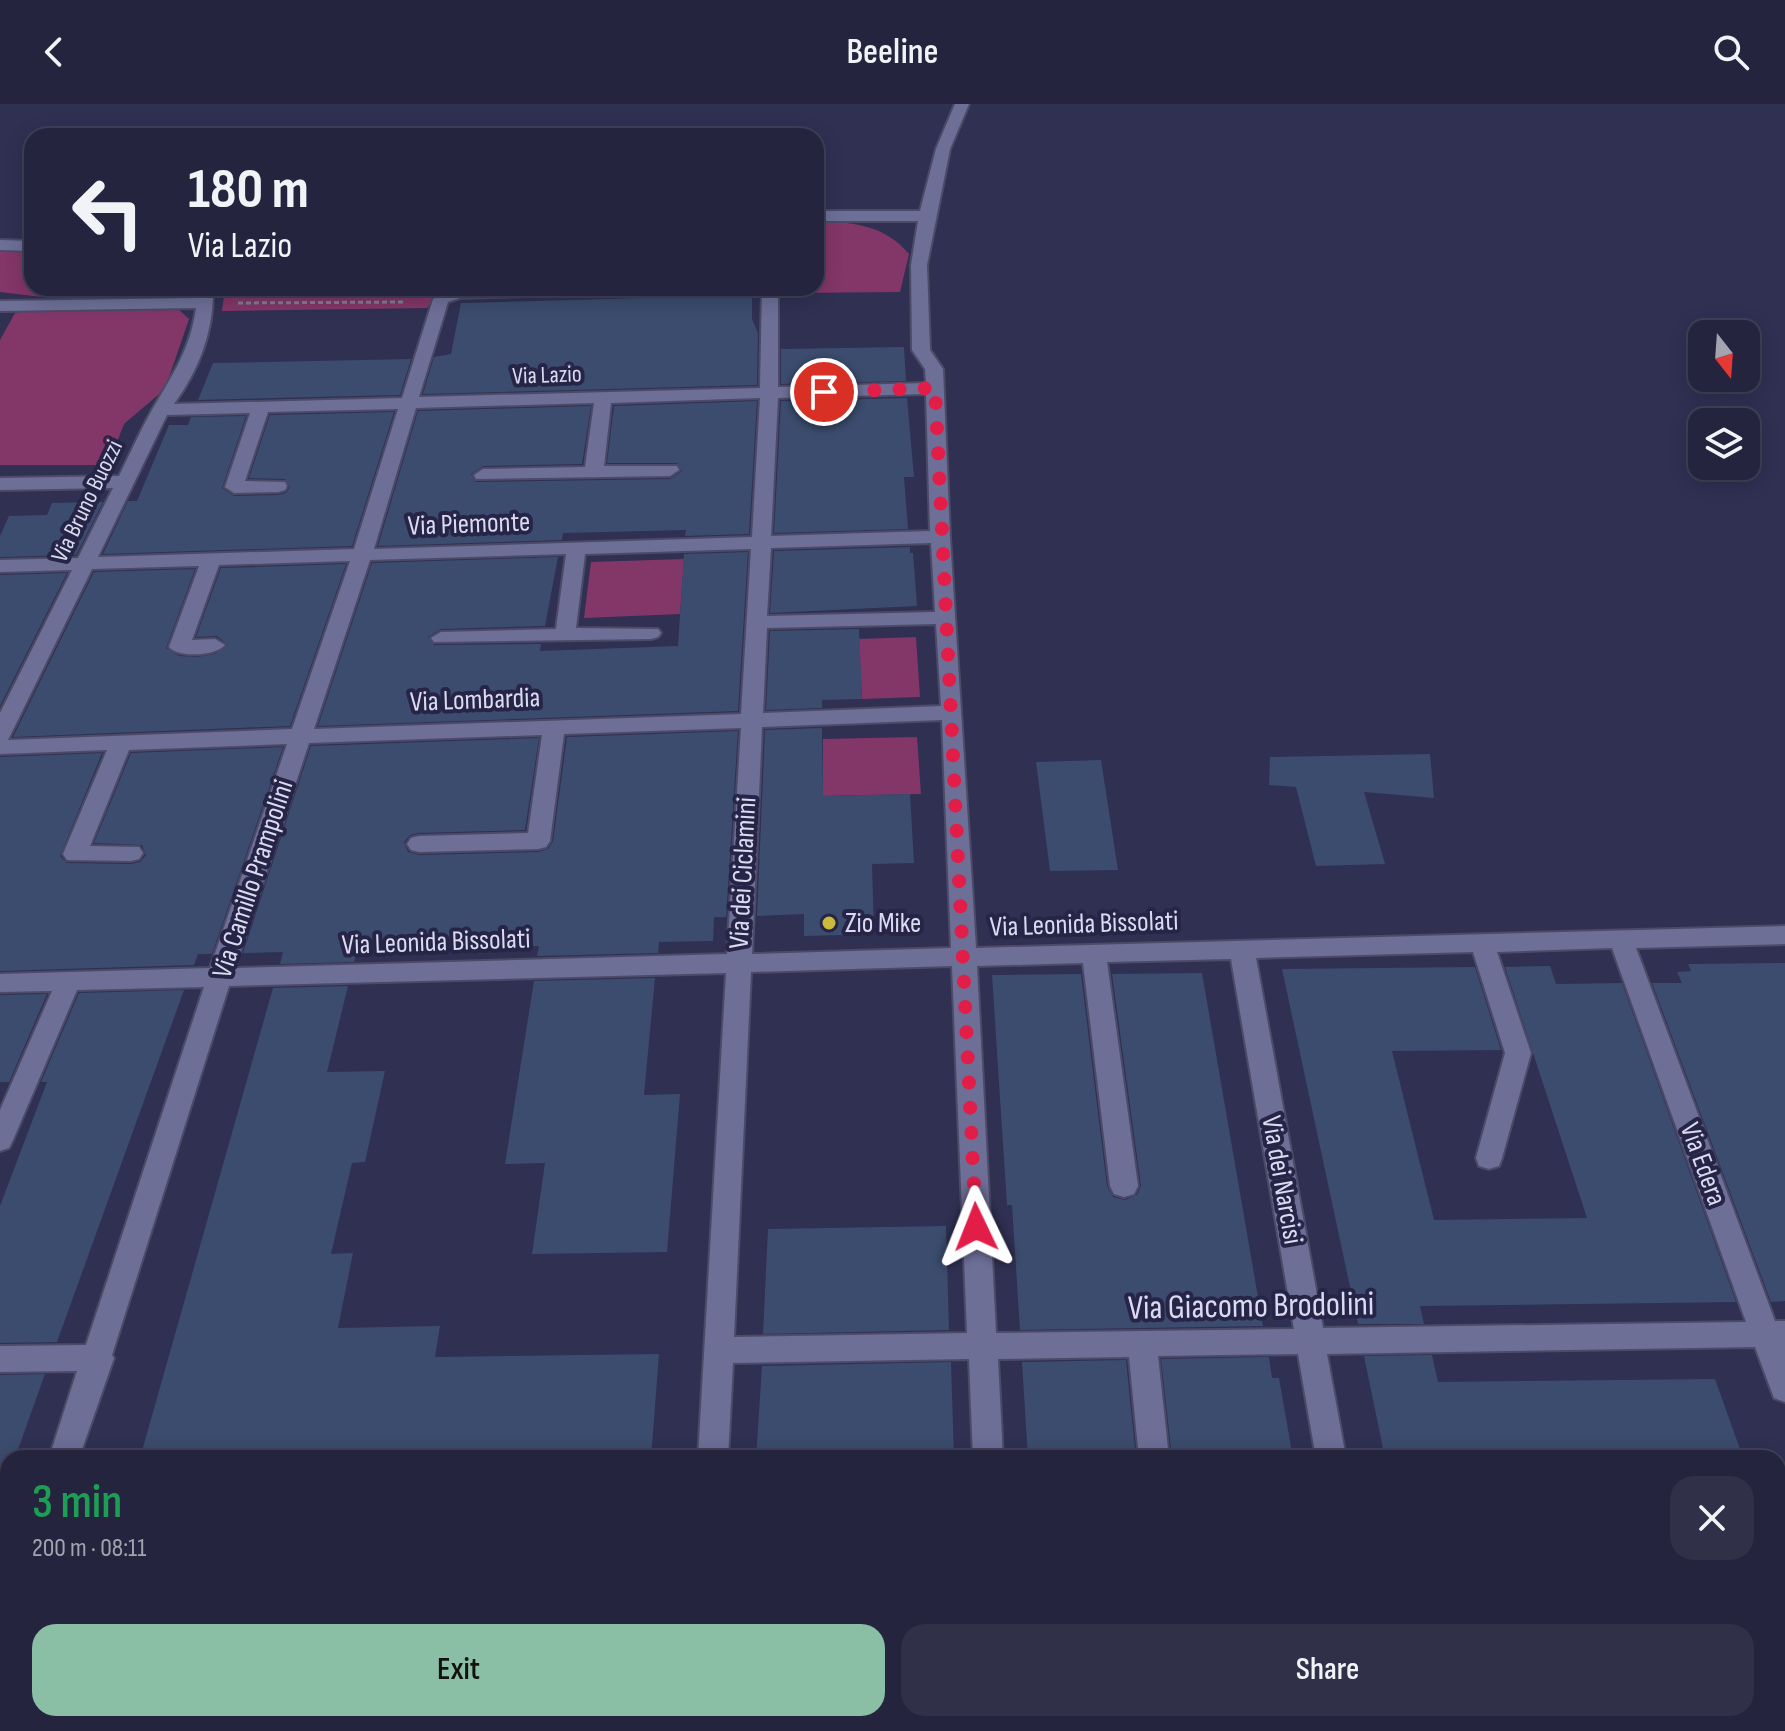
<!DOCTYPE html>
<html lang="en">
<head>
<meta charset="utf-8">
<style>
	body { margin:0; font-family:"Sofia Sans Condensed",sans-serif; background:#303049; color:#f1f3f6; height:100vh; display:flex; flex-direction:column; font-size:30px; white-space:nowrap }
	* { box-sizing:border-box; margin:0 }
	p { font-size:26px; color:#a3a4b0 }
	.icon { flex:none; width:44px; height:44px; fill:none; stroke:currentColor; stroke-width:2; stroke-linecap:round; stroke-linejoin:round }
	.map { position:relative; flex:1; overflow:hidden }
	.details { position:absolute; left:0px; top:1346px; width:1786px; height:282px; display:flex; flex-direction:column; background:#24243e; border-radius:24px 24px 0 0; box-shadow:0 4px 20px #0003,0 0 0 2px #414158 }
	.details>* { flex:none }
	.hud { position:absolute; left:24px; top:24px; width:800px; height:168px; border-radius:24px; box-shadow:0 4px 20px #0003,0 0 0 2px #414158; background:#24243e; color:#f1f3f6; overflow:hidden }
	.needle { width:52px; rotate:163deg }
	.buttons { position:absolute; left:1688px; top:216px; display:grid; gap:16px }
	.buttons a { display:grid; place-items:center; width:72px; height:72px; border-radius:16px; background:#24243e; box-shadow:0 4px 20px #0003,0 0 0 2px #414158; font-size:40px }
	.pin { position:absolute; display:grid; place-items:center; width:68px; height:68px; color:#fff; margin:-34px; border:4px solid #fff; border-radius:50%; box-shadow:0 2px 8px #0007 }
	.me { position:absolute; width:88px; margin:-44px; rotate:358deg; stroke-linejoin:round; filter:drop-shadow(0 0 6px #0008) }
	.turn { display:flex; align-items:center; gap:28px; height:168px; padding:0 32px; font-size:36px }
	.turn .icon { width:104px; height:104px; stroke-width:2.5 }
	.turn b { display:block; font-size:56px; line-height:68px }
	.round { display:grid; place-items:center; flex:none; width:84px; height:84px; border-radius:24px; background:#303049 }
	.summary { display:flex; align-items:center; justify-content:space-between; height:136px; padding:0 32px }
	h1 { font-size:48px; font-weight:600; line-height:60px; color:#1e9e55 }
	.action { display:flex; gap:16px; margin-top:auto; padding:16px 32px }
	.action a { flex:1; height:92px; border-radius:24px; background:#8abfa5; color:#111; font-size:32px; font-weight:600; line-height:92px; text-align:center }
	.action a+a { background:#303049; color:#f1f3f6 }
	header { display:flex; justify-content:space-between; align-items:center; height:104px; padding:0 32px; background:#24243e; font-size:36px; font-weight:600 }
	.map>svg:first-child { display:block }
	.green { fill:#833668 }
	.building { fill:#3b4c6e }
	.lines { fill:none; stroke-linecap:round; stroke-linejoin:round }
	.minor-casing { stroke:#4b4a67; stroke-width:4 }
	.path { stroke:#7b7c99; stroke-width:3; stroke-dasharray:5 3; stroke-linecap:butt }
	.minor { fill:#6e6f97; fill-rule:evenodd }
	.route { stroke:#e11d48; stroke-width:14; stroke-dasharray:0 25.2 }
	.poi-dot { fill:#c8bb3b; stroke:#272547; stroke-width:3 }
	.labels { text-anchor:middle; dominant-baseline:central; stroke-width:8; stroke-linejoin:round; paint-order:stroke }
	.far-street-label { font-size:24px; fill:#dadbf1; stroke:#272547 }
	.street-label { font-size:28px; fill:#dadbf1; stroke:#272547 }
	.poi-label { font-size:28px; fill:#dadbf1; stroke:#272547; text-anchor:start }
	.near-street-label { font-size:34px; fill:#dadbf1; stroke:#272547 }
</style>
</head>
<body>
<header><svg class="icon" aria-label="back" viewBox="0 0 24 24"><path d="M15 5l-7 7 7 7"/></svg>Beeline<svg class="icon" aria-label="search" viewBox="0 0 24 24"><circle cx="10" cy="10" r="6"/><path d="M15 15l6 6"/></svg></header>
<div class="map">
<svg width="1785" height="1627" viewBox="0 0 1785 1627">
	<rect width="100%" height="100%" fill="#303053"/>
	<!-- green -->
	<path class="green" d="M816,116C853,119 884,120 909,150L900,188L794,189L790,184H816Z
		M0,145H32V184H185L186,192L42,193L0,188Z
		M221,184H457L442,187L427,204L222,207L224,192Z
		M176,203L189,215L165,285L124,320L108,361H0V236L15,209L34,205Z
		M684,455L680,510L584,514L591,458Z
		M916,533L920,593L862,595L859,535Z
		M917,633L921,690L823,692V635Z"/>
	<!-- building -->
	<path class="building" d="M752,191V215L758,229L757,281L423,290L434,253L451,250L461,199Z
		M904,243L906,277L781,280V245Z
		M411,255L400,291L198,296L213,259Z
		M907,294L914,373H904L908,425L774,429L781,297Z
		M757,297L749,430L685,432L686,426L563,429L562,436L378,442L418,307L591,302L582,360L483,362L471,370L476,378L670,375L682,367L677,359H607L614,302Z
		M394,308L352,442L103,450L128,397H137L169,321H188L191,313L246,312L222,384L234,392L278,391L286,389L290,383L285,375L249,374L270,311Z
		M103,398L76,451L0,453V432L9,412L47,411L52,399Z
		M910,443V449H913L917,502L770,509L774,447Z
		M748,448L738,607L318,622L372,459L558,453L545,522L441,525L428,533L434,541L541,540L540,547L678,542L684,450Z
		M346,460L290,622L13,633L94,468L195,465L166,544L179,552L197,553L215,550L228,541L217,532L196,533L221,464Z
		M67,469L0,602V471Z
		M859,525L862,595L822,596V604L766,606L770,527Z
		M822,624L823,692L910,690L914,759L872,760L874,830L804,832V810L757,812L765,626Z
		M738,627L726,813H714L713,837L659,838L658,849L537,852L539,842L357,846L354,858L280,860L283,848L243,849L311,642L539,634L525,726L419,729L410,731L404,738L408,748L419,751L538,748L548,745L553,737L567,633Z
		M283,643L212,850H198L194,861L0,867V653L102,649L60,752L67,759L131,760L140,758L146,751L142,741L94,739L131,649Z
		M1430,650L1434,694L1364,688L1385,760L1316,762L1296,683L1269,681L1270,653Z
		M1101,656L1118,766L1050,767L1036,658Z
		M1785,859V1197L1771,1198L1652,879H1682L1677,868L1691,867L1688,860Z
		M1550,862L1556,880L1622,879L1736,1198L1420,1202L1424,1220H1358L1282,865L1475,863L1501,946L1392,947L1434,1116L1587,1114L1505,863Z
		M1202,869L1263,1222L1020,1226L1012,1101H1007L992,871L1081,870L1107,1082L1113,1093L1125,1096L1137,1091L1141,1082L1112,870Z
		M655,874L644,991L680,990L667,1148L532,1150L545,1059L505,1060L534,877Z
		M348,882L327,968L385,967L365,1058L352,1059L331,1150L353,1149L338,1224L440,1222L435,1253L659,1250L651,1354H140L273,884Z
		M184,886L57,1238L0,1239V1102L47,978H41L79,889Z
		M47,890L9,978H0V891Z
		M946,1122L949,1226L763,1230L768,1125Z
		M1432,1251L1438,1278L1715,1275L1741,1348L1559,1354L1556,1345L1469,1346L1471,1354H1385L1364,1252Z
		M1269,1253L1272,1274H1279L1293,1354H1172L1161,1255Z
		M1126,1256L1136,1354H1028L1022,1258Z
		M951,1258L954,1354H756L762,1262Z
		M45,1270L15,1354H8L5,1382L0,1381V1271Z"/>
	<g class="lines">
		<defs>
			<path id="minor" d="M955,0H969L950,45L927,161L930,246L943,265L950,433L976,844L1785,822V840L1636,844L1775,1217H1785V1298L1774,1294L1755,1243L1327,1250L1346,1354H1316L1298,1250L1158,1252L1169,1354H1139L1129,1253L998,1255L1003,1354H973L969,1255L733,1259L728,1354H698L726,869L229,882L112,1251L114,1254L79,1354H49L77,1267L0,1268V1242L86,1241L204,883L77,886L13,1036L9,1044L0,1047V1006L52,887L0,888V870L210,864L287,640L129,646L90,742L139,743L143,749L139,755L131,757L67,756L63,750L107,646L0,650V609L72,466L0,468V456L78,454L113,384L0,386V374L119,372C130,350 140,327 152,306C172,272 191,244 196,204L0,207V197L197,194V184H213C214,226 199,266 174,300L402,294L433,195L458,184H625L617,189L460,194L448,198L419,293L760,284L762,184H778V283L926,279L925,265L912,246L911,161L918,117H816V107H920L936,45ZM926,290L930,427L771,432L778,294ZM760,294L752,433L374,445L416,304L594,299L585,363L483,365L474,371L476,375L670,372L679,366L677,362H604L611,299ZM398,305L354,445L98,453L167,311L250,309L225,383L234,389L278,388L285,386L287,382L285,378L245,377L268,308ZM931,439L935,508L767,512L771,444ZM751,445L741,610L314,625L370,456L566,450L556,525L441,528L431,534L434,538L651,535L658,533L661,529L658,525L576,524L585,450ZM350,457L292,625L8,636L92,465L199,462L169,543C178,554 216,552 225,541L215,535L192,536L219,461ZM936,520L941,602L763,609L767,524ZM942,616L951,844L752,850L762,623ZM741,624L727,850L235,864L309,639L542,631L528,729L419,732L411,734L407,740L411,746L419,748L538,745L546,743L550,737L564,630ZM1612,844L1746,1218L1323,1224L1256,854L1473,848L1505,949L1476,1054L1479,1062L1489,1065L1499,1062L1502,1054L1531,949L1497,848ZM1231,855L1294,1225L996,1229L977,862L1083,859L1110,1082L1114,1090L1124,1093L1134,1090L1138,1082L1107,858ZM952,862L967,1229L734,1233L751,868Z
				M0,136L32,137V147L0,146Z
				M8,1501V1554L0,1557V1504Z
				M681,1620H715V1627H681Z
				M987,1620H1021V1627H987Z
				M1361,1620H1395L1397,1627H1363Z"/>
		</defs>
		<!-- minor casing -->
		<use href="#minor" class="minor-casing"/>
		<!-- path -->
		<path class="path" d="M238,199L404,198"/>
		<!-- minor -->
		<use href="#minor" class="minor"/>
	</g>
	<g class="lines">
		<!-- route -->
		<path class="route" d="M824,288L935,284L976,1123"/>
	</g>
	<!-- markers -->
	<circle class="poi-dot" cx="829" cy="819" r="8"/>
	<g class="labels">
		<!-- far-street labels -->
		<g class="far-street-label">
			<text transform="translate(547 271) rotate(-2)">Via Lazio</text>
			<text transform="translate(87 397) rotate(-64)">Via Bruno Buozzi</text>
		</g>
		<!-- street labels -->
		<g class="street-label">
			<text transform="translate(469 420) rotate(-2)">Via Piemonte</text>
			<text transform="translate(475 596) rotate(-2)">Via Lombardia</text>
			<text transform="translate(743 769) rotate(-87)">Via dei Ciclamini</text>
			<text transform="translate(253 775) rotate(-72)">Via Camillo Prampolini</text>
			<text transform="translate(1084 820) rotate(-2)">Via Leonida Bissolati</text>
			<text transform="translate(436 838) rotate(-2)">Via Leonida Bissolati</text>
			<text transform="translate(1703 1060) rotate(70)">Via Edera</text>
			<text transform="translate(1282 1076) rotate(80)">Via dei Narcisi</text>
		</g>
		<!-- poi labels -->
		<g class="poi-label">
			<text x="845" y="819">Zio Mike</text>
		</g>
		<!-- near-street labels -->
		<g class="near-street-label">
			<text transform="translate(1251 1202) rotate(-1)">Via Giacomo Brodolini</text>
		</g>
	</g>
</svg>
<div class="buttons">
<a><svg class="needle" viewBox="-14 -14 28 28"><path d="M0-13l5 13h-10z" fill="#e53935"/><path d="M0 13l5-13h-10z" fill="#a3a4b0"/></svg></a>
<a><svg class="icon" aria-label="layers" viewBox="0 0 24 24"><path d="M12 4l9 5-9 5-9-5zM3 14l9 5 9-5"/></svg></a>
</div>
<div class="pin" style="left:824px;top:288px;background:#d93025"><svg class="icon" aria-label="arrive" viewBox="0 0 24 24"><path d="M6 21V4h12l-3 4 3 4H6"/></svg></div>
<svg class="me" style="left:976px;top:1123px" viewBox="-20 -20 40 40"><path d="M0-17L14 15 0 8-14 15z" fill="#e11d48" stroke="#fff" stroke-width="4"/></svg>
<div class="hud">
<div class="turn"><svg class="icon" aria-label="left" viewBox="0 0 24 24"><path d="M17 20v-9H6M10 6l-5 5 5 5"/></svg><div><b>180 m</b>Via Lazio</div></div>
</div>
<section class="details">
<div class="summary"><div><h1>3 min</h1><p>200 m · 08:11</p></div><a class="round"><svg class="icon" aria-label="close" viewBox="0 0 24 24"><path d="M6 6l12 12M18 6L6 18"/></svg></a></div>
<div class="action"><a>Exit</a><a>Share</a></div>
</section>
</div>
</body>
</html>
